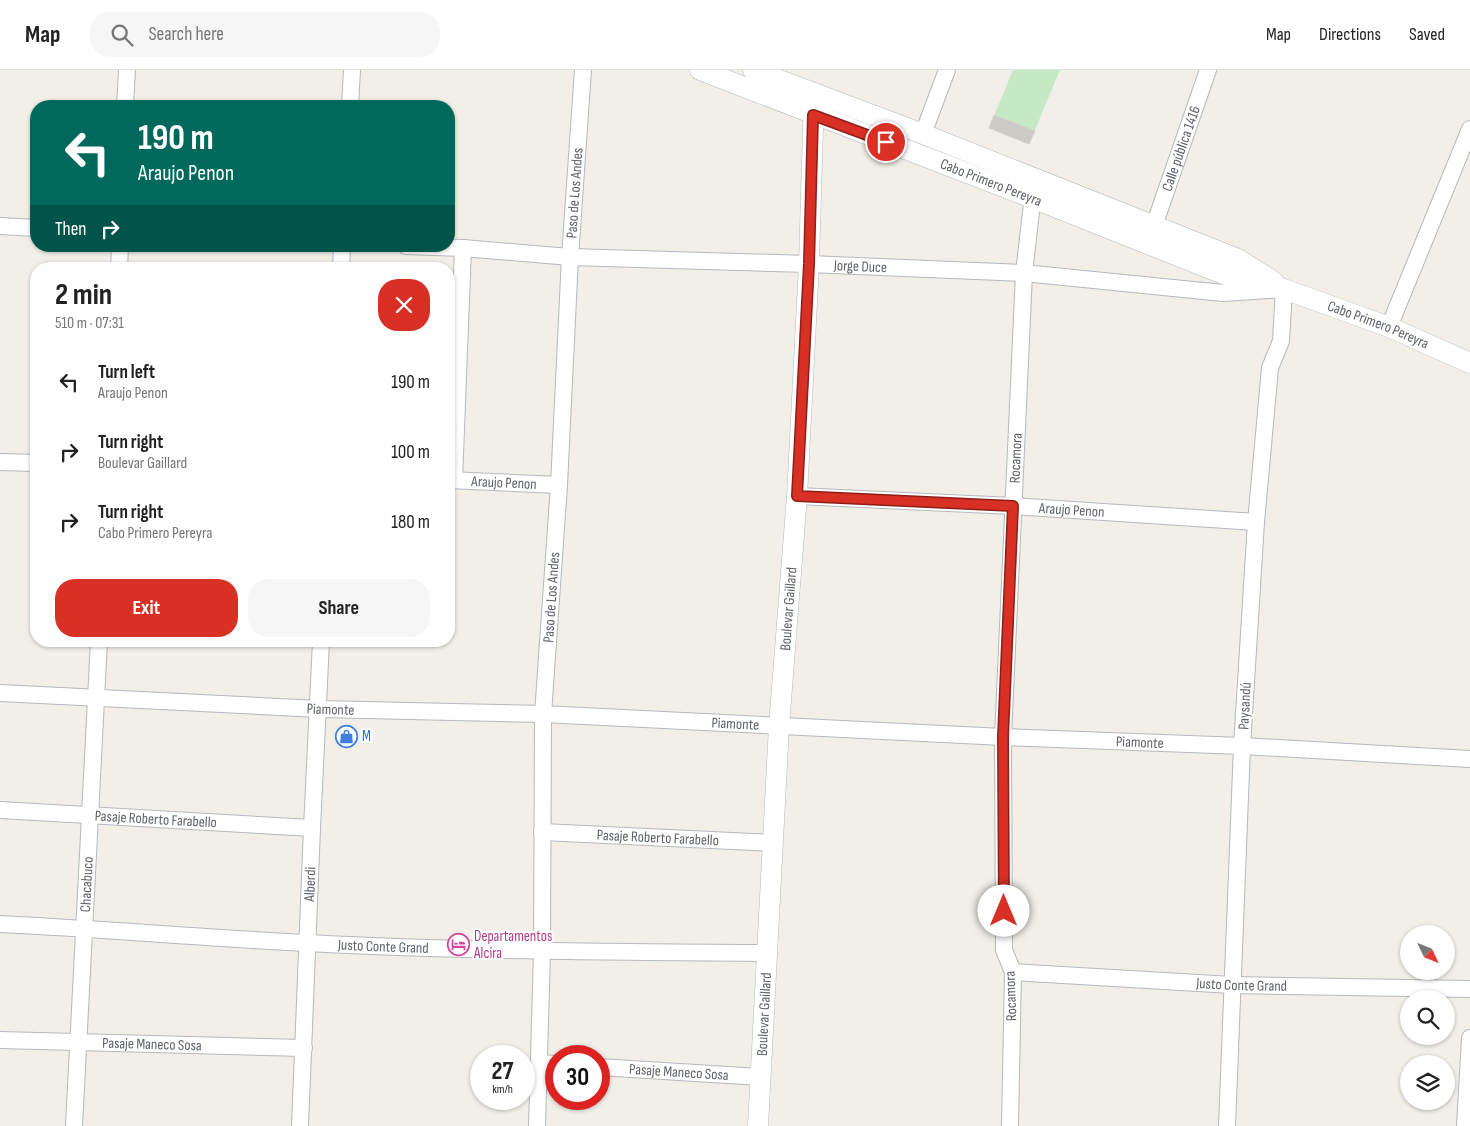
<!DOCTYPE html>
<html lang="en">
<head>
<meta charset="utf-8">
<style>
	body { margin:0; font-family:"Sofia Sans Condensed",sans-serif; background:#f6f6f6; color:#222; height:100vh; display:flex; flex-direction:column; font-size:19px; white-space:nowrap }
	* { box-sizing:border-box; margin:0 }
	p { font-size:16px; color:#767676 }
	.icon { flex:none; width:28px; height:28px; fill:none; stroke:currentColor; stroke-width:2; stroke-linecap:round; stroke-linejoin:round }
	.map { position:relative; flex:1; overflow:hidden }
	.drawer { position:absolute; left:30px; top:192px; width:425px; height:385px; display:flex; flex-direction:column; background:#fff; border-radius:20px; box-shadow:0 1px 4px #0004 }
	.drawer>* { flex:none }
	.top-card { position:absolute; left:30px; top:30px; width:425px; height:152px; border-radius:20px; box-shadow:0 1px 4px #0004; background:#00695c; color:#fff; overflow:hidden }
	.needle { width:32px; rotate:133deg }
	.tools { position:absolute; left:1400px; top:855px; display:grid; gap:10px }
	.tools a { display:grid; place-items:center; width:55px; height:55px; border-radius:50%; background:#fff; box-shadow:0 1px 4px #0004; font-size:25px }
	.speed { position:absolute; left:470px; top:975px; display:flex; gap:10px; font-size:25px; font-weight:700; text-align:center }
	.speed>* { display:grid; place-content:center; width:65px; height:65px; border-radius:50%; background:#fff; box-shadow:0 1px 4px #0004; line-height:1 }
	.speed small { font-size:12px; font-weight:400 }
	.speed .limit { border:8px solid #d22; background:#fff; color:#111 }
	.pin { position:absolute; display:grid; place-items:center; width:42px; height:42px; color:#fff; margin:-21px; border:2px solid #fff; border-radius:50%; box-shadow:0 1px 5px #0007 }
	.me { position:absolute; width:55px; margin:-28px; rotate:0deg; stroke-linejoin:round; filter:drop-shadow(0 0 4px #0008) }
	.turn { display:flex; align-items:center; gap:18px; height:105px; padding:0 25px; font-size:22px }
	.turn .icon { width:65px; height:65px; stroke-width:2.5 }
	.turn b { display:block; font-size:35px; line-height:42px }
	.then { display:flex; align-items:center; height:48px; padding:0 25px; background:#0003; gap:10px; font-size:19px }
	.round { display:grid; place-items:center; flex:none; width:52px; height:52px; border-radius:20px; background:#f6f6f6 }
	.summary { display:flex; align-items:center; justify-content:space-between; height:85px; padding:0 25px }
	h1 { font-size:30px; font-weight:700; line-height:38px }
	.primary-button { display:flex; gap:10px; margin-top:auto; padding:10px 25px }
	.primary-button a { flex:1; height:58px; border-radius:20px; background:#d93025; color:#fff; font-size:20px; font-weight:700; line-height:58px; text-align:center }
	.primary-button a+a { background:#f6f6f6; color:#222 }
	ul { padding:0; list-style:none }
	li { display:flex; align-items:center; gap:15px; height:70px; padding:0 25px }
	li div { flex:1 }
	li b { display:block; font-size:19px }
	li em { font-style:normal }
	header { display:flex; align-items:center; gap:30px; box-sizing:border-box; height:70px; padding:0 25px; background:#fff; border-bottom:1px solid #e0e0e0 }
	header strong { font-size:24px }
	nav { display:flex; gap:28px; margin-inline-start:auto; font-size:18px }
	.search { width:350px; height:45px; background:#f6f6f6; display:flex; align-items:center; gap:12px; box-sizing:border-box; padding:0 18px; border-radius:20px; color:#767676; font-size:19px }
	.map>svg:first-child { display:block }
	.green { fill:#c5e8c5 }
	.building { fill:#cccac5; stroke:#d6d1c6 }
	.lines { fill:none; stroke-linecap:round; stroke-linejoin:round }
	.minor-casing { stroke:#b5b8bc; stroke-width:18 }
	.tertiary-casing { stroke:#b5b8bc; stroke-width:21 }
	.minor { stroke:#fff; stroke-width:16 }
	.tertiary { stroke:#fff; stroke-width:20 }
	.route-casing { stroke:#8d1f18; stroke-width:12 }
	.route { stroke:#d93025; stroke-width:9 }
	.labels { text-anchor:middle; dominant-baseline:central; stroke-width:4.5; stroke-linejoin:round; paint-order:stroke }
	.street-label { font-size:15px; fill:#5f6368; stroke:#fff }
	.shop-label { font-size:15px; fill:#366cbe; stroke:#fff; text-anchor:start }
	.hotel-label { font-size:15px; fill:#b23c85; stroke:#fff; text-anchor:start }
</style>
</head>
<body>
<header>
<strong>Map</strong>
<div class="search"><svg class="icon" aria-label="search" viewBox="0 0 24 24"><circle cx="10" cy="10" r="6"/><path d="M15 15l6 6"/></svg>Search here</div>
<nav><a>Map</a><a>Directions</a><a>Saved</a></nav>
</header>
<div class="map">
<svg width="1470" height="1056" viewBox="0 0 1470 1056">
	<rect width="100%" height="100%" fill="#f1efe8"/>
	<!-- green -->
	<path class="green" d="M1013,0H1060L1029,74L989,58Z"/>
	<!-- building -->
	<path class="building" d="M994,45L1035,61L1029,74L989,58Z"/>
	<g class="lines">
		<defs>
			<g id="minor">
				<path d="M125,36L127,0"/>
				<path d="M350,36L352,0"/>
				<path d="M923,64L947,0"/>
				<path d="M0,156L36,158"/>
				<path id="s1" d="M1154,156L1208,0"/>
				<path id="s2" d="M406,176L463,178L570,187L809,194L1024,203L1223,223L1284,219L1281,271L1270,298L1256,452L1242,676L1227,1056"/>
				<path d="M119,199L120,176"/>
				<path d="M341,199L342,176"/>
				<path d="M1389,257L1470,59"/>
				<path d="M0,392L36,393"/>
				<path id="s3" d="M449,410L559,415"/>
				<path d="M454,410L463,178"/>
				<path id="s4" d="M797,426L1013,436L1256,452"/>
				<path id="s5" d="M0,623L319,639L543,644L1003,667L1242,676L1470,689"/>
				<path id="s6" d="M0,740L312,758"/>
				<path id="s7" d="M542,762L773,773"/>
				<path id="s8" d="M0,854C103,859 205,868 308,873C461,881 614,882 767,883"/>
				<path id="s9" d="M1013,902L1232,915L1470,919"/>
				<path id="s10" d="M0,970L304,978"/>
				<path d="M539,993L556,994"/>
				<path id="s11" d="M599,997L760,1007"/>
				<path id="s12" d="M74,1056L99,571"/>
				<path id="s13" d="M300,1056L312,758L321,571"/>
				<path id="s14" d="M537,1056L542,882L543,644L559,415L570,187L583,0"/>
				<path id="s15" d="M1010,1056L1013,902L1004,880L1003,667L1024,203L1034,116"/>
				<path d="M1465,1056L1470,968"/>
			</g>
			<g id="tertiary">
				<path id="s16" d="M700,0L1032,128L1231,207L1284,219L1389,257L1470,293"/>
				<path d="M753,0L923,64L1238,189L1274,212"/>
				<path id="s17" d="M758,1056L779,656L797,426L809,194L814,23"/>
			</g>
		</defs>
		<!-- minor casing -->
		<use href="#minor" class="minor-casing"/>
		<!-- tertiary casing -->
		<use href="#tertiary" class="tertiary-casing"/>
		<!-- minor -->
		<use href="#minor" class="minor"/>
		<!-- tertiary -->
		<use href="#tertiary" class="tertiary"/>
	</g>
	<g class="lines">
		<defs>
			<path id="route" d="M886,72L813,45L809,194L797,426L1013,436L1003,667L1004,841"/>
		</defs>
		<!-- route casing -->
		<use href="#route" class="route-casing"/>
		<!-- route -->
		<use href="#route" class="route"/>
	</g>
	<!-- icons -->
	<defs>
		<symbol id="shop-ring" viewBox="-11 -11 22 22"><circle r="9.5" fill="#fff" stroke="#3f7fe0" stroke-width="1.5"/><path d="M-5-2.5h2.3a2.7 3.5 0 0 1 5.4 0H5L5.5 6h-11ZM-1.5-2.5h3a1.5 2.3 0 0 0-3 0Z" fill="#3f7fe0"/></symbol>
		<symbol id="hotel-ring" viewBox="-11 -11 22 22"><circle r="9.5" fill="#fff" stroke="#d1479c" stroke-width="1.5"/><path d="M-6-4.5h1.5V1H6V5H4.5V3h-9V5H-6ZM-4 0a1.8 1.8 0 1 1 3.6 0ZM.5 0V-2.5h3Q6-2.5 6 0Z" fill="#d1479c"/></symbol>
	</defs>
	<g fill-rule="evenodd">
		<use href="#shop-ring" x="334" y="654" width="25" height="25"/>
		<use href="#hotel-ring" x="446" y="862" width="25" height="25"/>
	</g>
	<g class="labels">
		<!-- street labels -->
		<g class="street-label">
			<text stroke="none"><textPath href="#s1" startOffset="82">Calle pública 1416</textPath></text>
			<text stroke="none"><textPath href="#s16" startOffset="312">Cabo Primero Pereyra</textPath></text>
			<text stroke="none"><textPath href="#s14" startOffset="934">Paso de Los Andes</textPath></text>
			<text stroke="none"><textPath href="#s2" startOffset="455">Jorge Duce</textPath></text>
			<text stroke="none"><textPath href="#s16" startOffset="725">Cabo Primero Pereyra</textPath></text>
			<text stroke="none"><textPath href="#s15" startOffset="670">Rocamora</textPath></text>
			<text stroke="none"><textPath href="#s3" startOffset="55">Araujo Penon</textPath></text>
			<text stroke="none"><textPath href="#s4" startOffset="275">Araujo Penon</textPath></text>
			<text stroke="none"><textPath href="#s14" startOffset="529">Paso de Los Andes</textPath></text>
			<text stroke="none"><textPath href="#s17" startOffset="518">Boulevar Gaillard</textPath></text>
			<text transform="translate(1245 636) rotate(-87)">Paysandú</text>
			<text stroke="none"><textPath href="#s5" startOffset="331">Piamonte</textPath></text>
			<text stroke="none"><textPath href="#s5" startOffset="736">Piamonte</textPath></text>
			<text stroke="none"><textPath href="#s5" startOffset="1141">Piamonte</textPath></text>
			<text stroke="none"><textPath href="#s6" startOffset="156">Pasaje Roberto Farabello</textPath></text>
			<text stroke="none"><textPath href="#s7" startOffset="116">Pasaje Roberto Farabello</textPath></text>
			<text stroke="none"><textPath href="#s12" startOffset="242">Chacabuco</textPath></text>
			<text stroke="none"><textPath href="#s13" startOffset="242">Alberdi</textPath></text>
			<text stroke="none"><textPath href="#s8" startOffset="384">Justo Conte Grand</textPath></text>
			<text stroke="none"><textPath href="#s9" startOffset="229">Justo Conte Grand</textPath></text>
			<text transform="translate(1011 926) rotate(-92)">Rocamora</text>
			<text stroke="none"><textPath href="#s17" startOffset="112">Boulevar Gaillard</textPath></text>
			<text stroke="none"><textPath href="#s10" startOffset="152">Pasaje Maneco Sosa</textPath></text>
			<text stroke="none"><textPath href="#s11" startOffset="80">Pasaje Maneco Sosa</textPath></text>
		</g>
		<!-- shop labels -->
		<g class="shop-label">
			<text x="362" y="666">M</text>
		</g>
		<!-- hotel labels -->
		<g class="hotel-label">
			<text x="474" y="866">Departamentos<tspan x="474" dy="17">Alcira</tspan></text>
		</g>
	</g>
</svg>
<div class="tools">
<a><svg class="needle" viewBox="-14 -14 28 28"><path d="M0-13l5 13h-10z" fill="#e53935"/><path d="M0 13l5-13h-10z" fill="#767676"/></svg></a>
<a><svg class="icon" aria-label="search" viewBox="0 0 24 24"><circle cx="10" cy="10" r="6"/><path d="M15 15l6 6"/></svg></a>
<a><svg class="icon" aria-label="layers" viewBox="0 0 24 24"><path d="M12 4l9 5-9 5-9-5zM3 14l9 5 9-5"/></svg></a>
</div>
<div class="speed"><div>27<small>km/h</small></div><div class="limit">30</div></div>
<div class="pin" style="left:886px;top:72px;background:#d93025"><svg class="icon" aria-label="arrive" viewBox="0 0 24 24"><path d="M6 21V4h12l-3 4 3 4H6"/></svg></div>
<svg class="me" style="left:1004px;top:841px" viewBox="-20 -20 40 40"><circle r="19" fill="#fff"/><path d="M0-13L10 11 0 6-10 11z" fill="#d93025"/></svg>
<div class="top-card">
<div class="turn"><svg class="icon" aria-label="left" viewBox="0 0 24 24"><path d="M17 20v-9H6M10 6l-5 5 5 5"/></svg><div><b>190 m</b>Araujo Penon</div></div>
<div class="then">Then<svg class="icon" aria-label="right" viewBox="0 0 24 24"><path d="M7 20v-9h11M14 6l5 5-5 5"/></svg></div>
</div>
<section class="drawer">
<div class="summary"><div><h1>2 min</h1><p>510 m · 07:31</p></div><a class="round" style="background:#d93025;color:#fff"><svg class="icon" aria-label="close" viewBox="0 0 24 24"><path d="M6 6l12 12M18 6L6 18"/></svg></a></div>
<ul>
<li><svg class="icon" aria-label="left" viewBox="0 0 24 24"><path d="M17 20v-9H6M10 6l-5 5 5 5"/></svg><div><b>Turn left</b><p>Araujo Penon</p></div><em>190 m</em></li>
<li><svg class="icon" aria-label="right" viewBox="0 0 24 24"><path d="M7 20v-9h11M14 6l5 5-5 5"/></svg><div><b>Turn right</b><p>Boulevar Gaillard</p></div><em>100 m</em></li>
<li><svg class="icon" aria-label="right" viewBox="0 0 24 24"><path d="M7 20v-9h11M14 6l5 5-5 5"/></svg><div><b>Turn right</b><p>Cabo Primero Pereyra</p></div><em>180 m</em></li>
</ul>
<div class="primary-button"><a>Exit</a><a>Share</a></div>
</section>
</div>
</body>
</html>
